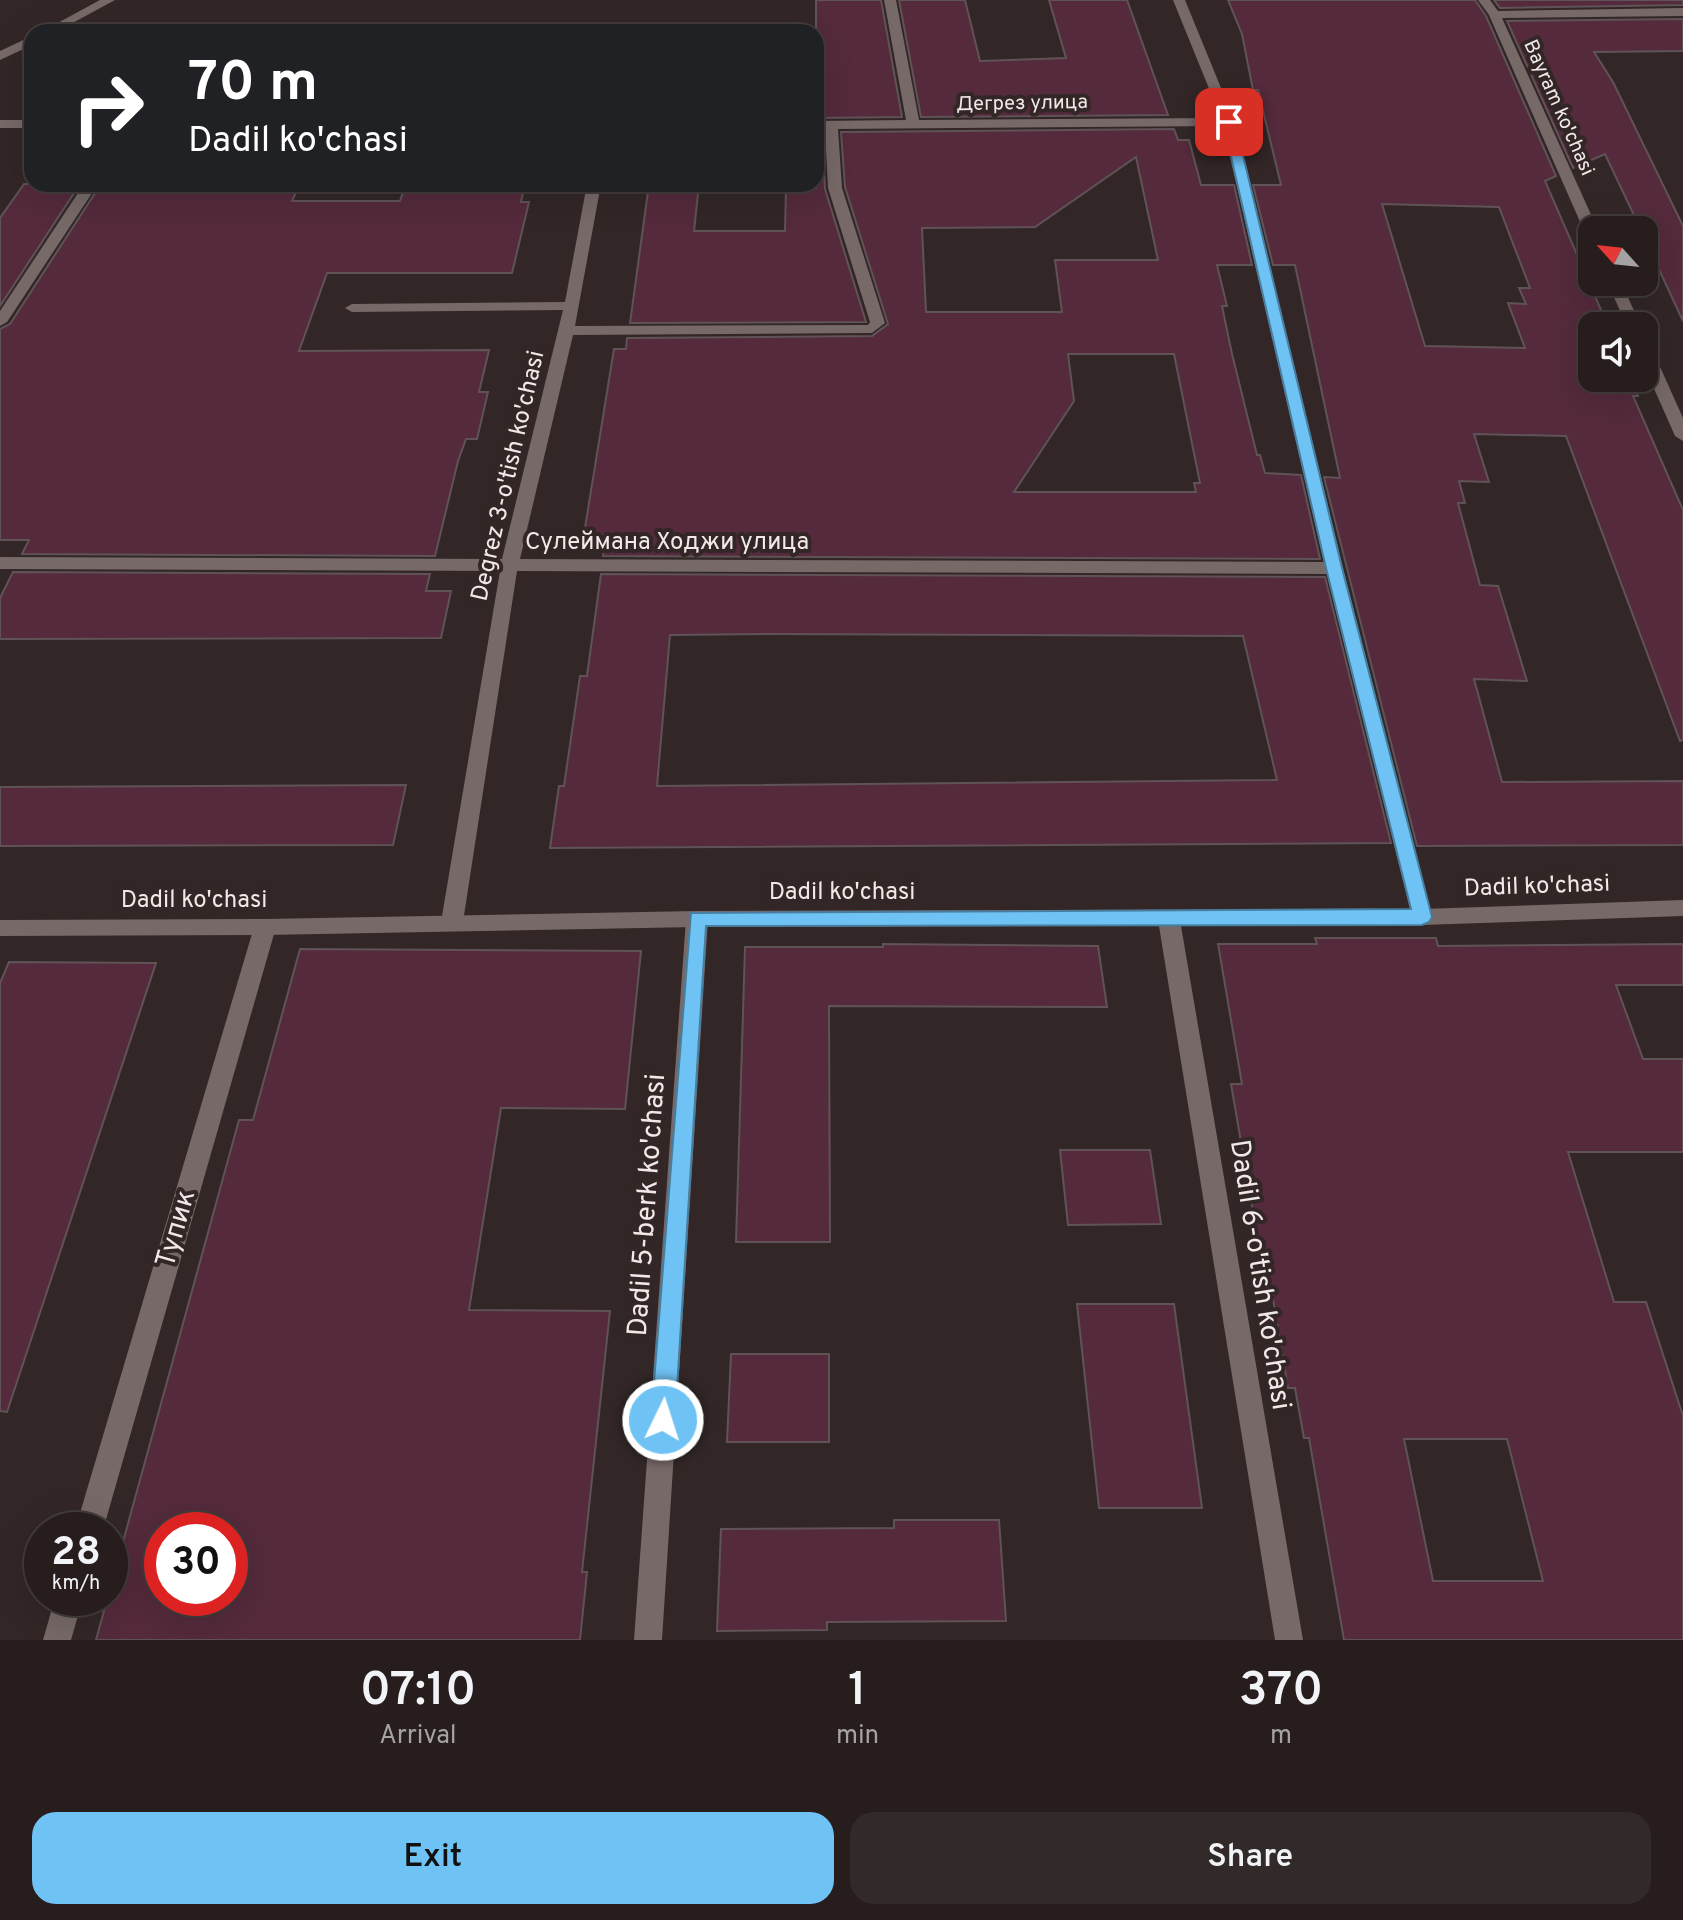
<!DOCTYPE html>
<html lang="en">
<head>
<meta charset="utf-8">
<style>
	body { margin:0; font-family:Overpass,sans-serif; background:#322a29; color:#f1f3f6; height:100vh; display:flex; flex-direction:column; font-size:30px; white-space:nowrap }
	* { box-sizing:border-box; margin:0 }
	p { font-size:26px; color:#a4a2a3 }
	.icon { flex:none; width:44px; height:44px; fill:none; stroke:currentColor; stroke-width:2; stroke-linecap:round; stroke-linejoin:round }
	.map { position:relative; height:1640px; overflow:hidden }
	.panel { display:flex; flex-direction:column; background:#261d1c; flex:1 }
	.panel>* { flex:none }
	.hud { position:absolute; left:24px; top:24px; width:800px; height:168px; border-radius:24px; box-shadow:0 8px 32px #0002,0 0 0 2px #423b3b; background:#202124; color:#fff; overflow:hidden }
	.needle { width:52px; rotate:297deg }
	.controls { position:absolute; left:1578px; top:216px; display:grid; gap:16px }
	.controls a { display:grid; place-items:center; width:80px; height:80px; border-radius:16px; background:#261d1c; box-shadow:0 8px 32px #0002,0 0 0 2px #423b3b; font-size:40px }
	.speed { position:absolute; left:24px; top:1512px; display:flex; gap:16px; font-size:40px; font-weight:700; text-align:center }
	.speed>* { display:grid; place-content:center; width:104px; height:104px; border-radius:50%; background:#261d1c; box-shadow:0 8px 32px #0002,0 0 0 2px #423b3b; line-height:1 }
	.speed small { font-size:20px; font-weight:400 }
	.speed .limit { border:12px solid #d22; background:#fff; color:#111 }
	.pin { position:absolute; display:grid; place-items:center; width:68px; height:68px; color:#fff; margin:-34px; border-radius:16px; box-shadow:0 4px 12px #0006 }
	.me { position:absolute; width:88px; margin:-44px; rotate:4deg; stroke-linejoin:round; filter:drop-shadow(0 0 6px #0008) }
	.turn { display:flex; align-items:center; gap:28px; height:168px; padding:0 32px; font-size:36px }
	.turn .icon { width:104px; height:104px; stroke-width:2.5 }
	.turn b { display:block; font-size:56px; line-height:68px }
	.eta { display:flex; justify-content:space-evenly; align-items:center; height:136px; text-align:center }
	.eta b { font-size:48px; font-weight:600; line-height:56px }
	.primary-button { display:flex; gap:16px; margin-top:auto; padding:16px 32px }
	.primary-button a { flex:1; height:92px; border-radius:24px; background:#6fc2f4; color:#111; font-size:32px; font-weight:600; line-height:92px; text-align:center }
	.primary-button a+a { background:#322a29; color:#f1f3f6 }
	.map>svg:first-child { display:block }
	.building { fill:#542a3c; stroke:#5f5357; stroke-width:2; fill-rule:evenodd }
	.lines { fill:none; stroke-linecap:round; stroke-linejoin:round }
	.minor { fill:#766968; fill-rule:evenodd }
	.tertiary { fill:#766968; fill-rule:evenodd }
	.route { fill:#6fc2f4; stroke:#487e9f; stroke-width:2 }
	.labels { text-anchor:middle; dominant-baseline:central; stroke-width:8; stroke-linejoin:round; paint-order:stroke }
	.far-street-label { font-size:20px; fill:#f1e9e8; stroke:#322726 }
	.street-label { font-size:24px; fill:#f1e9e8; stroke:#322726 }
	.near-street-label { font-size:28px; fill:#f1e9e8; stroke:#322726 }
</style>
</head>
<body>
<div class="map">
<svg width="1683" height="1640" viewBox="0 0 1683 1640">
	<rect width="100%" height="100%" fill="#322726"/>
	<!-- building -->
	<path class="building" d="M816,0H881L902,117L816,118Z
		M899,0H965L980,61L1066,58L1049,0H1127L1168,115L921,117Z
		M1228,0H1475L1486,16L1556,176L1545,181L1608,326H1592V378H1630L1638,396H1633L1683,510V740L1680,741L1566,436L1474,434L1489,482L1459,481L1465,503H1458L1480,585L1498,586L1527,681L1474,679L1502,782L1683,781V845L1417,846L1324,477L1340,478L1295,265H1273L1253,185H1281L1258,90H1253L1242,34ZM1382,204L1499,207L1530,288H1519L1526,304L1508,303L1525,348L1425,346Z
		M1494,0H1683V5L1500,8Z
		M1683,19V51L1594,52L1613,82L1683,226V321L1644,237V230H1641L1605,154L1573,168L1507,21Z
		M1174,129L1178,140H1189L1201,185H1234L1252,265H1217L1227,306H1222L1232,354L1257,455H1260L1265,473L1301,475L1320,559L603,556L606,535L584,534L614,349H626L627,338L872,336L888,324L845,187L841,132ZM1136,157L1158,260H1055L1062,312H926L922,228L1035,227ZM1068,354H1174L1200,483H1194L1196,492H1014L1074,401Z
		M816,132H822L825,189L866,322L630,323L649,184H699L694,231H785L786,188H816Z
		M24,184H80L0,306V218Z
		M101,184H300L292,201H400L405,186L417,184H525L521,202H529L512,273H327L299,351L489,350L479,392H488L477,439H466L458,461L435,556L22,554L29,540H0V329L10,324Z
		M13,572L430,574L426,591H451L441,638L0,639V598Z
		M601,574L1325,577L1391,843L550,848L559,786H564L580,676H587ZM775,634L1243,636L1277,780L657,786L670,635Z
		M406,785L393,845L0,846V787Z
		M1315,938H1436L1438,946L1683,944V985H1616L1643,1059H1683V1152H1568L1614,1302H1646L1683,1416V1640H1344L1309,1438H1304L1295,1388H1288L1272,1293H1267L1231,1084H1242L1218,944H1317ZM1404,1439H1507L1543,1581H1433Z
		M883,944L1098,946L1107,1007L829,1006L830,1242H736L745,947H883Z
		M300,949L641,951L625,1109L501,1108L469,1310L610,1311L582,1572H587L580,1640H96L239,1120H253ZM162,1530H230V1598H162Z
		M9,962L156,963L7,1412L0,1411V983Z
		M1060,1150H1150L1161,1224L1068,1225Z
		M1077,1304H1174L1202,1508H1099Z
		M731,1354H829V1442H727Z
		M894,1520H999L1006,1621L827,1622V1630L717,1631L721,1529L894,1528Z"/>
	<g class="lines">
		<!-- minor -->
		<path class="minor" d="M100,0H115L56,32H41Z
			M884,0H896L919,120L1221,118L1173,0H1185L1235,122L1343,568L1432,917L1429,923L1422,925L1415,923L1412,917L1327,574L517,571L463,922L459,928L452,930L445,928L441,922L500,571L0,569V557L502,559L563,310L352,312L345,308L352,304L565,302L587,184H601L575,326L868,325L870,322L828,188L825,129H816V121L906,120ZM1223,126L1324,562L520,559L573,335L872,333L885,323L842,188L838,129Z
			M1478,0H1490L1498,11L1683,8V16L1502,18L1598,230H1592V237L1585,233L1489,15Z
			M32,36V45L0,60V51Z
			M0,120H32V128H0Z
			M84,184H98L7,322L0,326V311Z
			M1607,282H1621L1641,326H1627Z
			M1644,344L1652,349L1683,418V441L1675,436L1644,366Z
			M697,911L704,913L708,919L662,1640H634L686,919L690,913Z
			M1169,912L1176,914L1180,920L1303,1640H1275L1158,920L1162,914Z
			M265,919L272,921L276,927L103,1530H75L254,927L258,921Z
			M55,1598H83L71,1640H43Z"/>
		<!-- tertiary -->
		<path class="tertiary" d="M1683,900V916L1422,925L697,927L265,935L0,936V920L265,919L697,911L1422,909Z"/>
	</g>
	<!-- route -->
	<path class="route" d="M1229,118L1235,122L1342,568L1432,917L1429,922L1422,925L706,926L675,1420L671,1429L663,1432L655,1429L651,1420L691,913L1411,909L1326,568L1223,122Z"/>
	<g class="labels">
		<!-- far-street labels -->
		<g class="far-street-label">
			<text transform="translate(1022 104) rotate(-1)">Дегрез улица</text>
			<text transform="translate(1558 108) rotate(66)">Bayram ko'chasi</text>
		</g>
		<!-- street labels -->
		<g class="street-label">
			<text transform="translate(509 476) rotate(-77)">Degrez 3-o'tish ko'chasi</text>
			<text x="667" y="543">Сулеймана Ходжи улица</text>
			<text transform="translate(1537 887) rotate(-2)">Dadil ko'chasi</text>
			<text x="842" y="893">Dadil ko'chasi</text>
			<text x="194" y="901">Dadil ko'chasi</text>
		</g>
		<!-- near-street labels -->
		<g class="near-street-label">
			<text transform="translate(648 1205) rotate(-86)">Dadil 5-berk ko'chasi</text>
			<text transform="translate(177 1229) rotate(-74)">Тупик</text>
			<text transform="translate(1259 1275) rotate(81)">Dadil 6-o'tish ko'chasi</text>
		</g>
	</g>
</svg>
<div class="controls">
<a><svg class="needle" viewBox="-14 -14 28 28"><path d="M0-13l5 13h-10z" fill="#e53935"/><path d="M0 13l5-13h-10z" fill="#a4a2a3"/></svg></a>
<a><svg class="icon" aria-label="sound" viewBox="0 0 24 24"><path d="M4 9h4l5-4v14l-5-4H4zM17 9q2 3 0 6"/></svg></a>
</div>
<div class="speed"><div>28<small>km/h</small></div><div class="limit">30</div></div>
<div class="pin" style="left:1229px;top:122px;background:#d93025"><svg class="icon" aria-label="arrive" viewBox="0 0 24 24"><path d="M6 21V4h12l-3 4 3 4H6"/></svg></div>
<svg class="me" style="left:663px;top:1420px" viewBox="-20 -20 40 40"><circle r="17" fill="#6fc2f4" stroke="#fff" stroke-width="3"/><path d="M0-11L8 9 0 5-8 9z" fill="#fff"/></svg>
<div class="hud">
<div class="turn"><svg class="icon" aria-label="right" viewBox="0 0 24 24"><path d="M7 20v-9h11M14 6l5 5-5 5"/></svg><div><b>70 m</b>Dadil ko'chasi</div></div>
</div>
</div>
<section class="panel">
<div class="eta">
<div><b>07:10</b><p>Arrival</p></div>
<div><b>1</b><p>min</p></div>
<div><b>370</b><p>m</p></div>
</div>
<div class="primary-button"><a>Exit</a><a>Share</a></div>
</section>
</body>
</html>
